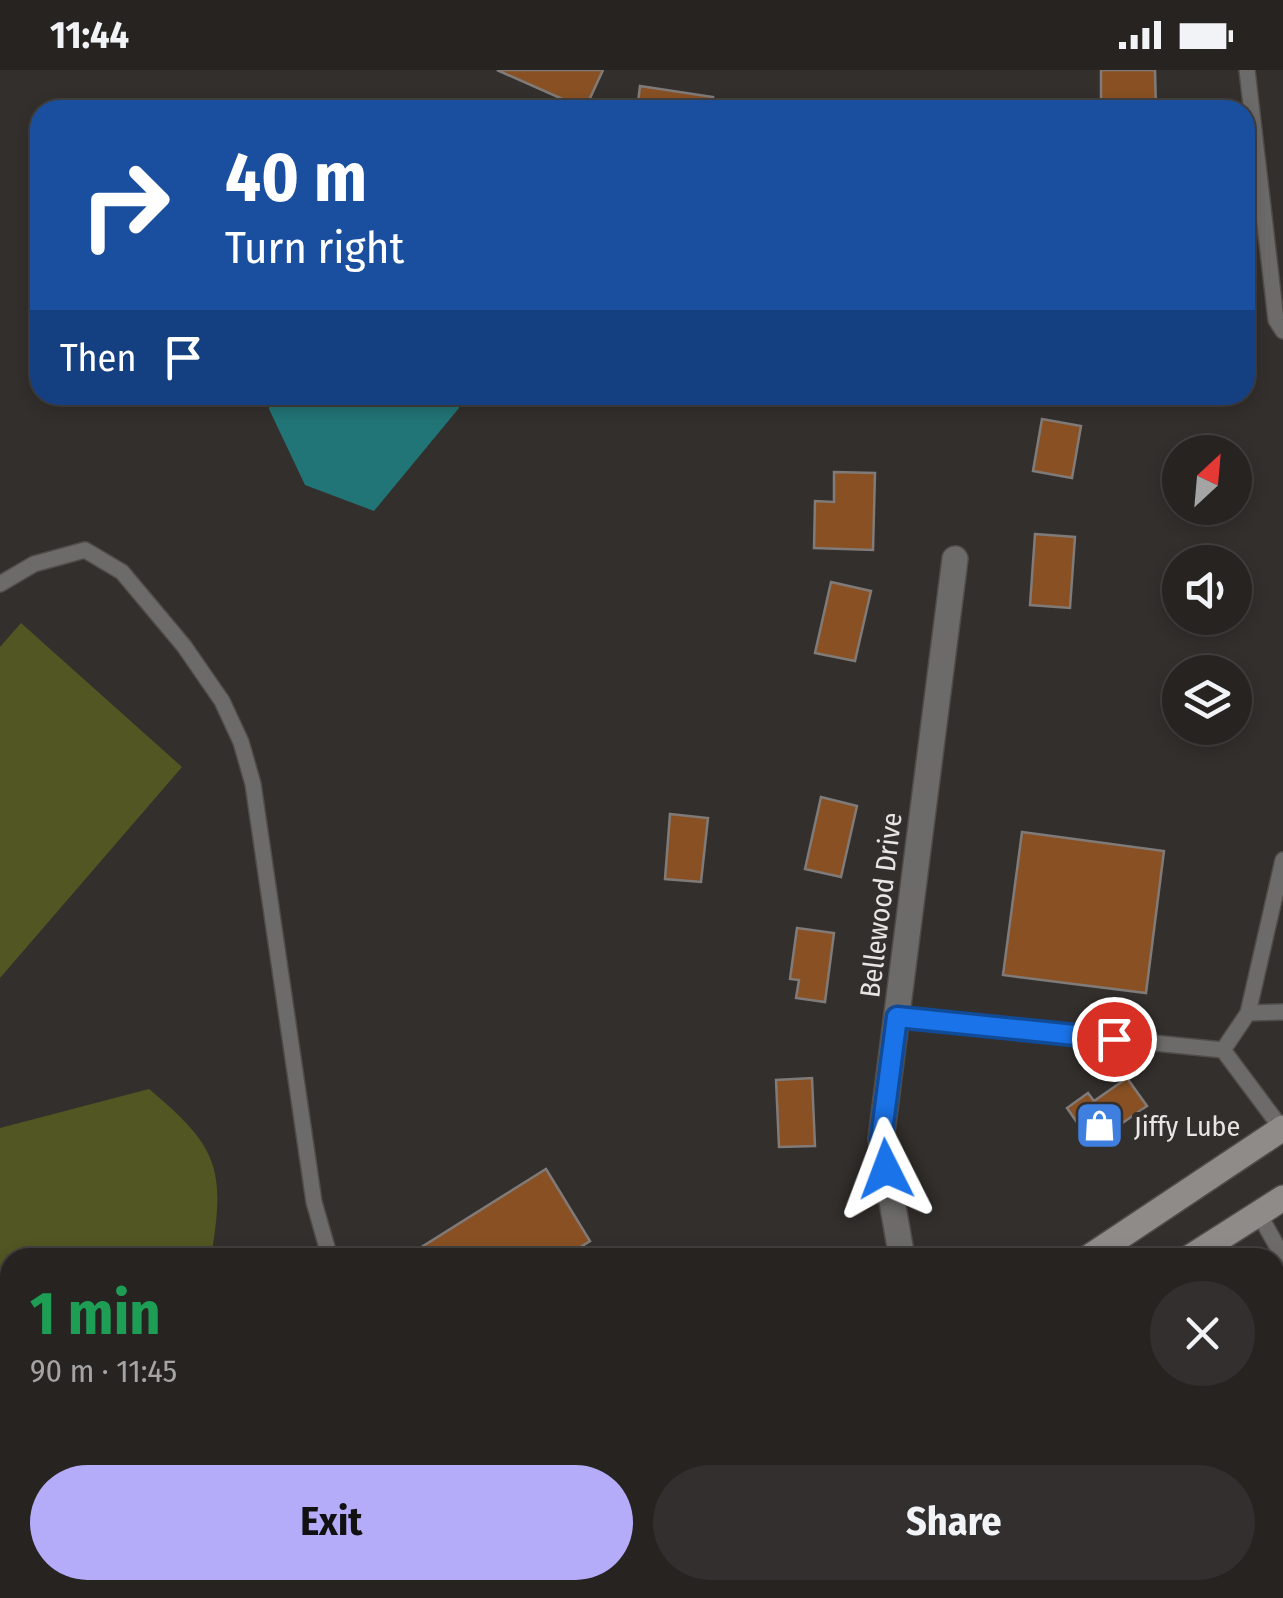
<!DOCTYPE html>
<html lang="en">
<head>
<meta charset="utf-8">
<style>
	body { margin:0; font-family:"Fira Sans Condensed",sans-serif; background:#322f2e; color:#f1f3f6; height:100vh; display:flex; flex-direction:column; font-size:38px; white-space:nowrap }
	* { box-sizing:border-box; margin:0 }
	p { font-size:32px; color:#a4a4a5 }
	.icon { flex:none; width:55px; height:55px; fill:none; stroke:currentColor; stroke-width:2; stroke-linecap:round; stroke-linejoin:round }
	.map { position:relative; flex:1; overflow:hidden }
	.drawer { position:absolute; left:0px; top:1178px; width:1285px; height:352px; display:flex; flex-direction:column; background:#262321; border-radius:30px 30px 0 0; box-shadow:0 5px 15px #0003,0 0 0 2px #42403f }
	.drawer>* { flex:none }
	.top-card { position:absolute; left:30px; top:30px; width:1225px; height:305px; border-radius:30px; box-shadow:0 5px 15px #0003,0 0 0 2px #42403f; background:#1a4fa0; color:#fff; overflow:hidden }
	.needle { width:65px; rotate:26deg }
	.buttons { position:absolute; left:1162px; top:365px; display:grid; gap:20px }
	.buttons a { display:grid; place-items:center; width:90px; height:90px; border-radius:50%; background:#262321; box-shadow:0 5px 15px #0003,0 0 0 2px #42403f; font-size:50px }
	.pin { position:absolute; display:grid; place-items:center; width:85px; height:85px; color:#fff; margin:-42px; border:5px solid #fff; border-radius:50%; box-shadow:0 2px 10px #0007 }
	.me { position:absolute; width:110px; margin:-55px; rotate:357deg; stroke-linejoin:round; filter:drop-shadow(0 0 8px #0008) }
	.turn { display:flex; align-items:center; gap:35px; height:210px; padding:0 30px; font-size:45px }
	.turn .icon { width:130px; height:130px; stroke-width:2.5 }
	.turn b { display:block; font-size:70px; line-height:85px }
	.then { display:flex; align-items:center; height:95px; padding:0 30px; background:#0003; gap:20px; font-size:38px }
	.round { display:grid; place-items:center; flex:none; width:105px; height:105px; border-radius:52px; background:#322f2e }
	.head { display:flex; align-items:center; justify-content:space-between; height:170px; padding:0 30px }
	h1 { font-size:60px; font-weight:700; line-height:75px; color:#1e9e55 }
	.button { display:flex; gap:20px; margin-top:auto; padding:20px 30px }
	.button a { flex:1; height:115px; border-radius:60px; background:#b4acf9; color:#111; font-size:40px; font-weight:700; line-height:115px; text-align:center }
	.button a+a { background:#322f2e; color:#f1f3f6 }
	.status { display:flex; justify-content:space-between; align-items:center; height:70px; padding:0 50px; background:#262321; direction:ltr }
	.status svg { height:28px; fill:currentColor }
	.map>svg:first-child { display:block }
	.built { fill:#403931 }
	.green { fill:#525623 }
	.water { fill:#227576 }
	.building { fill:#885023; stroke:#807b78; stroke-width:2.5 }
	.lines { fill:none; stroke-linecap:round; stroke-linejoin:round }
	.service-casing { stroke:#504c49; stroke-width:18 }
	.minor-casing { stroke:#504c49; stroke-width:28 }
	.secondary-casing { stroke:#504c49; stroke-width:28 }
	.service { stroke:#6c6b69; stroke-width:15 }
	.minor { stroke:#6c6b69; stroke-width:25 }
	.secondary { stroke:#8e8b88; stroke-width:25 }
	.route-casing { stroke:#114b97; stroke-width:25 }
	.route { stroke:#1a73e8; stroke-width:18 }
	.labels { text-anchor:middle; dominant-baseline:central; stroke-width:10; stroke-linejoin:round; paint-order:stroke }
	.street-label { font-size:28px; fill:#e8e6e4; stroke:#332f2c }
	.poi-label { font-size:28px; fill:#e8e6e4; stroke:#332f2c; text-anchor:start }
</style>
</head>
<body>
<div class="status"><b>11:44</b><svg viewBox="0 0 49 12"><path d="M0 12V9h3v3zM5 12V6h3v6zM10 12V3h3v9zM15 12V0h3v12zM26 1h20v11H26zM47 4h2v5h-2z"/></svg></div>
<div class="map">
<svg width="1283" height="1528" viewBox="0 0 1283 1528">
	<rect width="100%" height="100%" fill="#332f2c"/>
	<!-- built -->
	<path class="built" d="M1283,1175V1528H1009L1007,1520H1275V1188L1262,1187Z"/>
	<!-- green -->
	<path class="green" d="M21,553L182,697L0,908V577Z
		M149,1019C218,1077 226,1098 211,1187L10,1188V1451L0,1461V1058Z"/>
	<!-- water -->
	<path class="water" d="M270,325H459V338L374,441L305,415L269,339Z"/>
	<!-- building -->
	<path class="building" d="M497,0H603L585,39Z
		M1101,0H1155L1156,40H1101Z
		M640,16L713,27L712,40H637Z
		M1042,349L1081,356L1072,408L1033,401Z
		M834,402L875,403L873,480L814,478L815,431L834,432Z
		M1035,464L1075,467L1070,538L1030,535Z
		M831,512L871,521L855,591L815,583Z
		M821,727L857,736L841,807L805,799Z
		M670,744L708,748L701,812L665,809Z
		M1022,762L1164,781L1146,923L1003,905Z
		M797,858L834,863L825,932L796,928L799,910L790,909Z
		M812,1008L815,1076L779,1077L776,1010Z
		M1127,1008L1147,1036L1092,1074L1067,1038L1088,1023L1094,1031Z
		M546,1099L590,1171L563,1188H404Z"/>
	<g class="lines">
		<defs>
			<path id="service" d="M1247,0L1276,250L1283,261
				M0,514L34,494L85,480L122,502L184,576L222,631L241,672L253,714L314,1132L330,1188
				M1283,790L1248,943L1283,942
				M897,947L1223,980L1282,1059
				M1223,980L1248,943
				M1259,1144L1283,1187
				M1275,1486L1283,1483
				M224,1520L230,1528
				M981,1520L984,1528
				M194,1528L200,1520
				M291,1528L299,1520
				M1158,1528L1180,1520"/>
			<path id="minor" d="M902,1188L881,1069L955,489"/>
			<path id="secondary" d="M1088,1188L1283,1058
				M1189,1188L1283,1128
				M493,1528L509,1520"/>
		</defs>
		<!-- service casing -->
		<use href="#service" class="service-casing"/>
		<!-- minor casing -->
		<use href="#minor" class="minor-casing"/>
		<!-- secondary casing -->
		<use href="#secondary" class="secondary-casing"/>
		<!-- service -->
		<use href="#service" class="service"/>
		<!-- minor -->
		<use href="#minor" class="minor"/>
		<!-- secondary -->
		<use href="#secondary" class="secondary"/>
	</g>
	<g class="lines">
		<defs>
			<path id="route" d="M886,1099L881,1069L897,947L1114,969"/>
		</defs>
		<!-- route casing -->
		<use href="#route" class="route-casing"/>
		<!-- route -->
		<use href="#route" class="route"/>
	</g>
	<!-- icons -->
	<defs>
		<symbol id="shop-square" viewBox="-11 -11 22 22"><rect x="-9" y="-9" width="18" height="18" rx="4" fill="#3f7fe0" stroke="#332f2c"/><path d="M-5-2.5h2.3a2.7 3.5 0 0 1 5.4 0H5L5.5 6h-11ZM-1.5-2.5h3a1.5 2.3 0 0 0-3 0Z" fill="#fff"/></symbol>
	</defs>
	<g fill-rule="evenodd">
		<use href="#shop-square" x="1072" y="1028" width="55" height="55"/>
	</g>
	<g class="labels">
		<!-- street labels -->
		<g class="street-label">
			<text transform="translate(881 835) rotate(-83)">Bellewood Drive</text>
		</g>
		<!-- poi labels -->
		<g class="poi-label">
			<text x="1134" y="1056">Jiffy Lube</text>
		</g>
	</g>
</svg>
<div class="buttons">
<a><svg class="needle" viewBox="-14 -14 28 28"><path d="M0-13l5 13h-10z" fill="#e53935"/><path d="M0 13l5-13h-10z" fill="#a4a4a5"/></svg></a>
<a><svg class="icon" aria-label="sound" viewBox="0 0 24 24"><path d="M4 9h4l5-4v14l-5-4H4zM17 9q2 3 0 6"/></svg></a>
<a><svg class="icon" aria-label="layers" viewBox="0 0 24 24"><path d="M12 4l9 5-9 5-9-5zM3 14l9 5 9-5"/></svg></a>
</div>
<div class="pin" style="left:1114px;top:969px;background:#d93025"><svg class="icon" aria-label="arrive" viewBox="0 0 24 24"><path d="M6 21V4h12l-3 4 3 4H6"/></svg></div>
<svg class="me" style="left:886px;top:1099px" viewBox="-20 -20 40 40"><path d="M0-17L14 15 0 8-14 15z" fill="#1a73e8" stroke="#fff" stroke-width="4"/></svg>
<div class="top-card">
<div class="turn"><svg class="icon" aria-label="right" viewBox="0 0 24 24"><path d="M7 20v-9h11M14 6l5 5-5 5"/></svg><div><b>40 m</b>Turn right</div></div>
<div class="then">Then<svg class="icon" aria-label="arrive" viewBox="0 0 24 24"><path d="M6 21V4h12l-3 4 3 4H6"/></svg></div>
</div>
<section class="drawer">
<div class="head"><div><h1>1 min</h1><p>90 m · 11:45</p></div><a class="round"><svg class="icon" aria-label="close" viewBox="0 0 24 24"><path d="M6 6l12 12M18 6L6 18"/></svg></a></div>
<div class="button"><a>Exit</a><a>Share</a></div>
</section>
</div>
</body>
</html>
